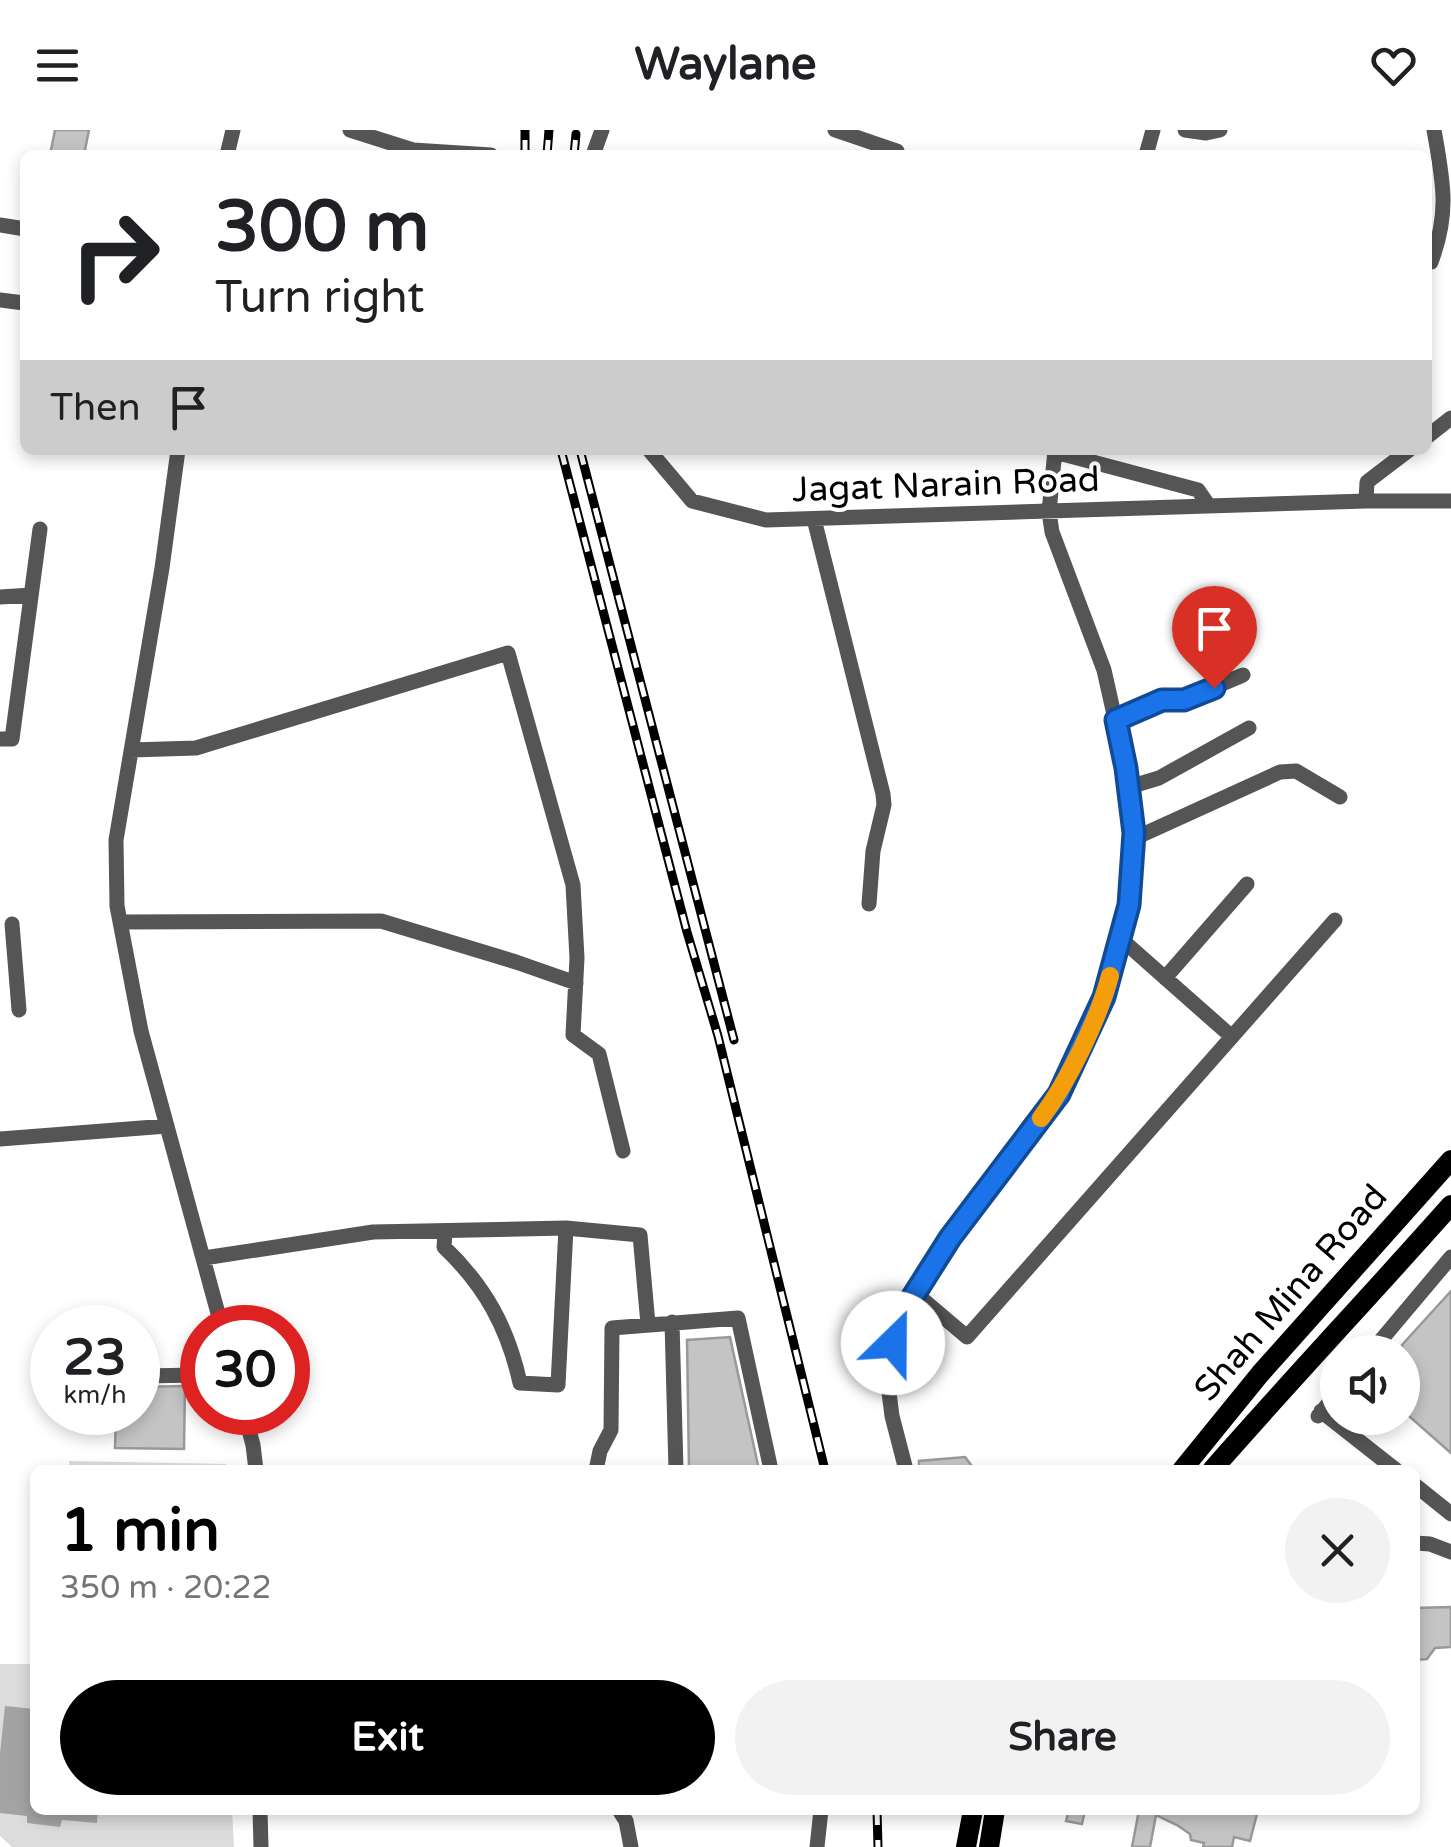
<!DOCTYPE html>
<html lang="en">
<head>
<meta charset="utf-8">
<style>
	body { margin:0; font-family:"Varela Round",sans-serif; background:#f2f2f2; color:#202124; height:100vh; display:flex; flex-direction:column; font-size:38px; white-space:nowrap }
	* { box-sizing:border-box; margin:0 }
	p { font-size:32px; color:#757577 }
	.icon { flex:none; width:55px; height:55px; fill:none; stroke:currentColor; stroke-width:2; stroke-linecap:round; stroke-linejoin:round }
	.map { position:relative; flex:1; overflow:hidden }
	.side { position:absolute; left:30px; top:1335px; width:1390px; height:350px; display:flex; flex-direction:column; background:#fff; border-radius:15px; box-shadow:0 5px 15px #0003 }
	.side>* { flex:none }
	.banner { position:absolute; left:20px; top:20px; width:1412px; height:305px; border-radius:15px; box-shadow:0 5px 15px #0003; background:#fff; color:#202124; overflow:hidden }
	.tools { position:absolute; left:1320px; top:1205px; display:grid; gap:20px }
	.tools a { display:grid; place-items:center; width:100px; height:100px; border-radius:50%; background:#fff; box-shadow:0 5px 15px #0003; font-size:50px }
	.speed { position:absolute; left:30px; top:1175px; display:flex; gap:20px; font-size:50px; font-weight:700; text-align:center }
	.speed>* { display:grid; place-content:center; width:130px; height:130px; border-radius:50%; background:#fff; box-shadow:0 5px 15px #0003; line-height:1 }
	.speed small { font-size:25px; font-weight:400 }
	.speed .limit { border:15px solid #d22; background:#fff; color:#111 }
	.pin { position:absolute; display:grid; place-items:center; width:85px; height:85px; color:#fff; margin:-102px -42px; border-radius:50% 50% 50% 0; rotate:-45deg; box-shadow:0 0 10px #0007 }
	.pin .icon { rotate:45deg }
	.me { position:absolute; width:110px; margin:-55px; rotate:23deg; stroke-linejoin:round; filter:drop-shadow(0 0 8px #0008) }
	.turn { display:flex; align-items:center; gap:35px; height:210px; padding:0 30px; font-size:45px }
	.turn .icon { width:130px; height:130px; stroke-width:2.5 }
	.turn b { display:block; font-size:70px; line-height:85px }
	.then { display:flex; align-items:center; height:95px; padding:0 30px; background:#0003; gap:20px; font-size:38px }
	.round { display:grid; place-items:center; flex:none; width:105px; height:105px; border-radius:52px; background:#f2f2f2 }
	.overview { display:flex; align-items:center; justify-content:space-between; height:170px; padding:0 30px }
	h1 { font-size:60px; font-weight:700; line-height:75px; color:#000 }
	.cta { display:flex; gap:20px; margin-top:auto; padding:20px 30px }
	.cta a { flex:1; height:115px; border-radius:60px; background:#000; color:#fff; font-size:40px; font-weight:700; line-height:115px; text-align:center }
	.cta a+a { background:#f2f2f2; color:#202124 }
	header { display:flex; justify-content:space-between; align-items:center; height:130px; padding:0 30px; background:#fff; font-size:45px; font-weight:700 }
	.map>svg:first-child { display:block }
	.green { fill:#dcdcdc }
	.water { fill:#a3a3a3 }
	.building { fill:#c4c4c4; stroke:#999; stroke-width:2.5 }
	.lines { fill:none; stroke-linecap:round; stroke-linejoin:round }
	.minor { stroke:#555; stroke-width:15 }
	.major { stroke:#000; stroke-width:20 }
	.rail-casing { stroke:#000; stroke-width:9 }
	.rail { stroke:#fff; stroke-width:5; stroke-dasharray:15; stroke-linecap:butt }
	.route-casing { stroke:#114b97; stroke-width:25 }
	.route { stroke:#1a73e8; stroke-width:18 }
	.slow { stroke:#f59e0b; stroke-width:18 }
	.labels { text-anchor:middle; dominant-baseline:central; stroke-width:8; stroke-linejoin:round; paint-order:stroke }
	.street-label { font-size:35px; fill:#000; stroke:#fff }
</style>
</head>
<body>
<header><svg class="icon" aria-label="menu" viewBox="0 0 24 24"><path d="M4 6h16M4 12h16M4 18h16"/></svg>Waylane<svg class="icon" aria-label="heart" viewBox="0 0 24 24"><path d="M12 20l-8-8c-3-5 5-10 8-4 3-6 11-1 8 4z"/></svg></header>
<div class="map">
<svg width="1451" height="1717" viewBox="0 0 1451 1717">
	<rect width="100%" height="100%" fill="#fff"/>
	<!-- green -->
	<path class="green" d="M69,1331L226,1334V1340H70Z
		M0,1534H35V1680H232L234,1717H12L0,1706Z"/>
	<!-- water -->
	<path class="water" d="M5,1576L35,1579V1680H98L97,1693L62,1690L60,1697L27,1693V1686L0,1683V1623Z"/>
	<!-- building -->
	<path class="building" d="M55,0H89L84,25H50Z
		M1451,1161V1323L1402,1280V1215Z
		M730,1207L759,1340H689L687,1210Z
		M185,1256L184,1319L115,1318L116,1282H138V1257Z
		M965,1327L975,1340H919V1331Z
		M1451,1477V1517L1435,1518L1427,1529L1415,1530V1478Z
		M1069,1680H1085L1082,1694L1066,1691Z
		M1139,1680H1258L1250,1711L1234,1707L1232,1717H1203L1204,1713L1191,1710L1190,1704L1177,1695L1156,1685L1150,1717H1132Z"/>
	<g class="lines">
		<!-- minor -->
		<path class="minor" d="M350,0L413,20L491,25
			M835,0L897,21L898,25
			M1185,0L1206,3L1220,0
			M227,25L233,0
			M593,25L602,0
			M1146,25L1153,0
			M0,95L25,99
			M1428,132H1431C1450,82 1443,51 1434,0
			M0,170L24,173
			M1428,306L1451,288
			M178,320L162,438L116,710L117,776L141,901L222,1198
			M649,320L692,371L766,390L1366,371H1451
			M1055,322L1198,360L1209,376
			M1366,371L1367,352L1409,320
			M814,389L883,664L884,675L873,721L869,774
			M0,467L31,465
			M1115,590L1162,570H1184L1243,545
			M0,609H12L40,399
			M131,620L196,618L508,523L573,755L577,828L573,905L599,924L623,1021
			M1129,657L1159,648L1249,598
			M1133,709L1280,642L1296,641L1340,667
			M120,792L381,791L516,832L576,853
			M12,794L19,880
			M1120,808L1232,907
			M1165,848L1247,754
			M0,1009L167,996
			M445,1102L444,1117C485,1156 508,1198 520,1253L558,1255L566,1098L640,1105L648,1194
			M204,1128L373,1102L566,1098
			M915,1163L967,1207L1335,790
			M672,1192L676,1340
			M1371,1222L1451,1127
			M138,1246L202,1245
			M1321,1281L1396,1340
			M244,1282L253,1315L256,1340
			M1318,1286L1338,1262
			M596,1340L600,1321L611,1300L612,1198L738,1188L771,1340
			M906,1340L892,1286L886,1239L900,1187L950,1108L1059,964L1105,867L1129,775L1134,703L1126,638L1104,540L1052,402L1049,382L1055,320
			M1415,1355L1451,1384
			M1415,1413L1430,1414L1451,1422
			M260,1680L261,1717
			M619,1680L626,1691L631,1717
			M817,1717L821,1680"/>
		<!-- major -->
		<path class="major" d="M1182,1340L1260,1244L1451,1030
			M1212,1340C1290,1251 1372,1164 1451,1075
			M966,1717L973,1680
			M989,1717L995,1680"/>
		<defs>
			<path id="rail" d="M525,25V0
				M547,25L549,0
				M574,25L576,4
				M561,320L687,802L718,906L825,1340
				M580,320L734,910
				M877,1680L878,1717"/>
		</defs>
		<!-- rail casing -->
		<use href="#rail" class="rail-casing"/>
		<!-- rail -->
		<use href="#rail" class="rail"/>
	</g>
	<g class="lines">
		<defs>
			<path id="route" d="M893,1213L900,1187L950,1108L1059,964L1104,867L1129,775L1134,703L1126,638L1116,590L1162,570H1184L1214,558"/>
		</defs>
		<!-- route casing -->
		<use href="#route" class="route-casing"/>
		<!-- route -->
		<use href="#route" class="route"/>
		<!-- slow -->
		<path class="slow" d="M1041,988C1068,952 1098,890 1110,846"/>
	</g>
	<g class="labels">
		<!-- street labels -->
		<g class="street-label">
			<text transform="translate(946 355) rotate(-2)">Jagat Narain Road</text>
			<text transform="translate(1291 1163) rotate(-49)">Shah Mina Road</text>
		</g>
	</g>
</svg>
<div class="tools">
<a><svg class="icon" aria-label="sound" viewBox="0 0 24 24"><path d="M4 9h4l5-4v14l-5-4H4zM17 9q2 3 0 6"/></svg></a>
</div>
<div class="speed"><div>23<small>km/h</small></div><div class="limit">30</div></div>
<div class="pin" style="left:1214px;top:558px;background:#d93025"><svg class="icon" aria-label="arrive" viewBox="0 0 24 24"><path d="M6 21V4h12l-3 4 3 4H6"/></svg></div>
<svg class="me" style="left:893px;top:1213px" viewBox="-20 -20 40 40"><circle r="19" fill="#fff"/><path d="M0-13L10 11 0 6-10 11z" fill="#1a73e8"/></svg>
<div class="banner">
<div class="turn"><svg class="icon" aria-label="right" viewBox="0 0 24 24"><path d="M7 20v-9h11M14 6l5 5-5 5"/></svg><div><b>300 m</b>Turn right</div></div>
<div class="then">Then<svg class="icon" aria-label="arrive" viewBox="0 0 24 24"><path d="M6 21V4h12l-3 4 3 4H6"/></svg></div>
</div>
<section class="side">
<div class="overview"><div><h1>1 min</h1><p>350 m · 20:22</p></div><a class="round"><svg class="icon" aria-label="close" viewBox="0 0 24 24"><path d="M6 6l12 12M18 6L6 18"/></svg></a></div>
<div class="cta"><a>Exit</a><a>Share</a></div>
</section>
</div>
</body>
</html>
